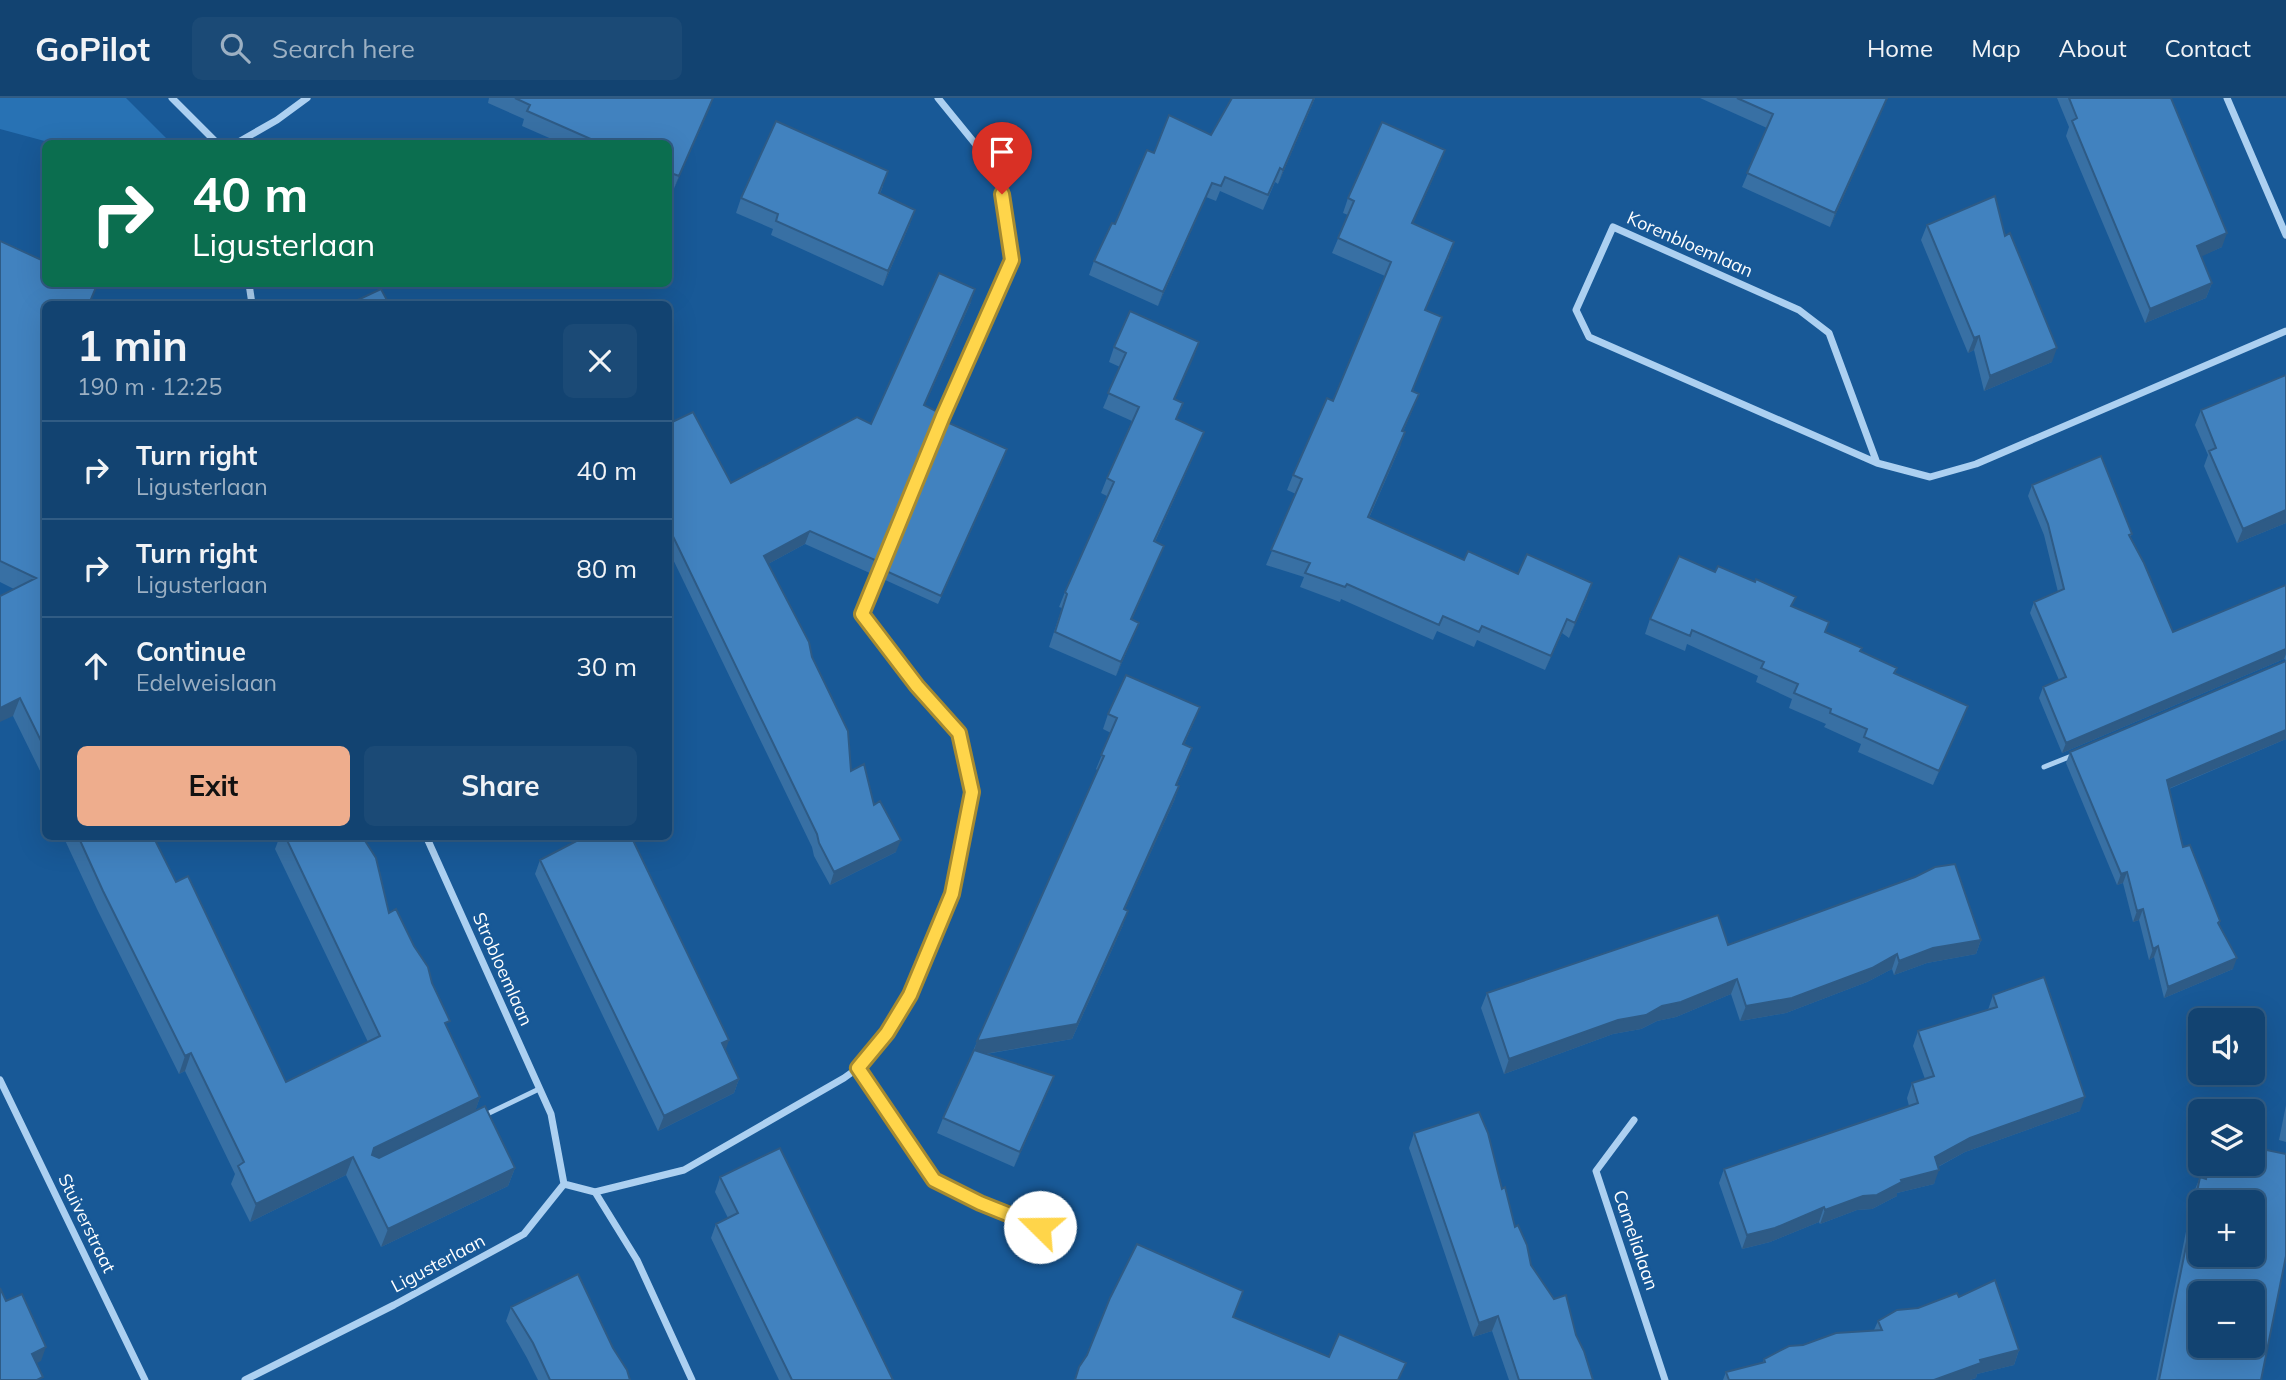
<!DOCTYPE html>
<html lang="en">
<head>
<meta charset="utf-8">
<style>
	body { margin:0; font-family:Mulish,sans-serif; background:#1b4a76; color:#f1f3f6; height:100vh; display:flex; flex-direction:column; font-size:26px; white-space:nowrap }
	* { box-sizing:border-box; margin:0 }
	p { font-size:23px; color:#9cb0c3 }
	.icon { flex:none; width:38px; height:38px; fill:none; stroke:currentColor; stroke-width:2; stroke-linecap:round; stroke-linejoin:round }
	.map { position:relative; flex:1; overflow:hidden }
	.panel { position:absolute; left:42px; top:203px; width:630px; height:539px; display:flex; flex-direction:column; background:#124371; border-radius:10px; box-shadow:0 7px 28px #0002,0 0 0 2px #315c84 }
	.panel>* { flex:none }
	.guide { position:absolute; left:42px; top:42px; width:630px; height:147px; border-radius:10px; box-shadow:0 7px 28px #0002,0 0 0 2px #315c84; background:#0b6e4f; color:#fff; overflow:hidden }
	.buttons { position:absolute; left:2188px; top:910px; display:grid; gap:14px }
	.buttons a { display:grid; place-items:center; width:77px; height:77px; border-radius:10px; background:#124371; box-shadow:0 7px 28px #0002,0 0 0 2px #315c84; font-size:35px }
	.pin { position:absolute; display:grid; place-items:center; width:60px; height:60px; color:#fff; margin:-72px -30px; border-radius:50% 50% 50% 0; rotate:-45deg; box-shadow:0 0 7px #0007 }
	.pin .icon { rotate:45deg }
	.me { position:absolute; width:77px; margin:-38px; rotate:292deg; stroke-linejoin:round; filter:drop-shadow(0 0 5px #0008) }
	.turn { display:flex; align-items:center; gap:24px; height:147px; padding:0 35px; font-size:32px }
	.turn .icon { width:91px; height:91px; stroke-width:2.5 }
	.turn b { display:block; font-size:49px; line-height:60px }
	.round { display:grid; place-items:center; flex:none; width:74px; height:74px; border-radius:10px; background:#1b4a76 }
	.overview { display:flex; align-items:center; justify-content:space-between; height:119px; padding:0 35px }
	h1 { font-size:42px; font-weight:700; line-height:52px }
	.primary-button { display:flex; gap:14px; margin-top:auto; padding:14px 35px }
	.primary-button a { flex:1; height:80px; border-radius:10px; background:#eead8d; color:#111; font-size:28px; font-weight:700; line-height:80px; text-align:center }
	.primary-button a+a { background:#1b4a76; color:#f1f3f6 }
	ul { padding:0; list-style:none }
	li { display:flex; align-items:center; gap:21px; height:98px; padding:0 35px; border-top:2px solid #315c84 }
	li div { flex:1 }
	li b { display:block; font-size:26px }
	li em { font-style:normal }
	header { display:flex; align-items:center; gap:42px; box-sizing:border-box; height:98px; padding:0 35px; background:#124371; border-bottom:2px solid #315c84 }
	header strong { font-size:33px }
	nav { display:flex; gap:38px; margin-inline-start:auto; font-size:24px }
	.search { width:490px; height:63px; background:#1b4a76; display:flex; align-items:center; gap:18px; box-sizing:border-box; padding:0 24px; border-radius:10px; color:#9cb0c3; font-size:26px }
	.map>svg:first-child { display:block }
	.green { fill:#2872b4 }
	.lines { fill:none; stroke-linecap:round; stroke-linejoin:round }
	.service { stroke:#acd0f1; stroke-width:5 }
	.minor { stroke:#acd0f1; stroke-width:7 }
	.wall { fill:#3870a4 }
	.shaded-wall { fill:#2e5b86 }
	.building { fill:#4182bf; stroke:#2e5b86; stroke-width:2; fill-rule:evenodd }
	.route-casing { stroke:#a68a30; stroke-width:18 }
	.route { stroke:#ffd54a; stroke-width:12 }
	.labels { text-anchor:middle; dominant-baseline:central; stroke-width:5; stroke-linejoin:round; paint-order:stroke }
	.street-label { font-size:18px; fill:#fff; stroke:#185997 }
</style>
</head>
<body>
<header>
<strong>GoPilot</strong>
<div class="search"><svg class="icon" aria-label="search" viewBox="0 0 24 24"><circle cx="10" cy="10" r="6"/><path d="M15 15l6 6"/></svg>Search here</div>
<nav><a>Home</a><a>Map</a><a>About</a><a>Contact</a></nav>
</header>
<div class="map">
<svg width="2286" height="1282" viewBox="0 0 2286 1282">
	<rect width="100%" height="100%" fill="#185997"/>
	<!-- green -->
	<path class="green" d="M0,0H126L171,45H52L0,31Z"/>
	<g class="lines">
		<!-- service -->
		<path class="service" d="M943,318L1012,162
			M2044,669L2074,657
			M483,1018L539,991"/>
		<!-- minor -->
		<path class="minor" d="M172,0L218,46
			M938,0L999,75L1012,162
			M2227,0L2286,137
			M235,46L277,22L307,0
			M249,186L252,206
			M943,318L862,516L917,588L959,635L972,694L952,796L910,897L887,935L858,970L934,1082L980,1105L1040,1129
			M1877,365L1829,235L1799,212L1613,129L1576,212L1589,239L1877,365L1930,379L1976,366L2286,233
			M0,982L145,1282
			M1634,1022L1596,1073L1665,1282
			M564,1086L595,1094L637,1162L692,1282
			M595,1094L684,1072L844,980L858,970
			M245,1282L394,1207L524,1136L564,1086L551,1016L426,738"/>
	</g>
	<!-- wall -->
	<path class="wall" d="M489,0H713L673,93L668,91V46H563L522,28L524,21L488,5Z
		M1315,0L1278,86L1275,84L1263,112L1220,93L1216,103L1206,99L1158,208L1089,177L1094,163L1154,55L1211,37Z
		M1700,0H1887L1830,129L1742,89L1767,30Z
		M2057,0H2171L2222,149L2201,158L2212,185L2206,200L2145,225L2066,38L2069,29Z
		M1439,67L1413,125L1449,159L1425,212L1413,294L1419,296L1403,334L1400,349L1369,420L1464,462L1518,476L1587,500L1569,540L1562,535L1545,572L1477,542L1474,549L1437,533L1433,542L1341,501L1340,504L1300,489L1304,479L1266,467L1296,396L1287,392L1293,377L1333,303L1385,178L1332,155L1348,117L1343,115L1348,100Z
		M883,88L880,96L910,126L883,188L771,137L773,131L736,115L741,100Z
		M1927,127L2005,138L2052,264L1984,293L1974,252L1968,255L1921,142Z
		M0,143L46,206V685L13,618L14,491L0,484Z
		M971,204L924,308L933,327L872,476L805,446L768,466L812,559L851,673L874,707L896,754L830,787L814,758L812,749L668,451V326L731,385L871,326Z
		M1199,244L1175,301L1177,321L1204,334L1198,348L1155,444L1164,448L1132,521L1139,525L1116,578L1049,549L1062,510L1059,509L1065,494L1107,398L1101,395L1107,380L1132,323L1103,310L1120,269L1109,264L1114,249Z
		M2286,277V425L2237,445L2204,368L2208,357L2195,327L2201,312Z
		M947,324L1004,359L938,506L883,481Z
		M2032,387L2132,436L2130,440L2173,534L2286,487V562L2284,561L2062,655L2039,600L2043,589L2059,582L2030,515L2034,504L2058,494L2044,437L2028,398Z
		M1792,509L1829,524L1825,534L1860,553L1897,570L1895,576L1968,608L1962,623L1933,687L1858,654L1861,646L1824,629L1826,626L1789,610L1792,601L1756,584L1758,578L1687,546L1685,553L1645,536L1650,521Z
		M1200,609L1184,647L1187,665L1177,687L1179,688L1174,703L1125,811L1123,827L1072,941L986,956L1054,978L1048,993L1014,1069L937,1035L943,1020L1098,673L1096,671L1111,635L1103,631L1108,616Z
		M2286,641L2169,691L2183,749L2220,823L2219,827L2233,871L2164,900L2154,859L2149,862L2139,822L2133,824L2123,785L2117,787L2066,665L2070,654Z
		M63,738H153L176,784L286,984L368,944L275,751L280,738H362L389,815L432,885L447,930L480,999L475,1013L515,1070L508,1088L381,1149L346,1077L250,1124L231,1086L235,1076L185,973L179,976L97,811Z
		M540,762L725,952L739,981L734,995L658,1033L535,776Z
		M1981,842L1976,856L1927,865L1894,877L1892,871L1867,884L1786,915L1740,923L1731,896L1676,919L1657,923L1641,931L1613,936L1504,976L1481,910L1487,895L1728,847Z
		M1993,897L2080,1013L1965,1054L1938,1069L1934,1086L1897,1095V1098L1872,1111L1857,1112L1820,1126L1819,1124L1770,1144L1742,1151L1719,1085L1724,1071L1909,1008L1907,1000L1912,985L1925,981L1913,948L1918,933L1988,912Z
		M2286,1007V1044L2279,1042Z
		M1414,1035L1502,1091L1515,1129L1531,1167L1576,1237L1593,1282H1509L1492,1233L1473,1239L1409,1050Z
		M2207,1066H2252L2261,1282H2156L2194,1094L2200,1079L2204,1080Z
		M720,1079L893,1282H779L711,1140L716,1126L728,1120L715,1094Z
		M1959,1199L2019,1252L2014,1267L1977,1276L1976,1280L1970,1282H1723L1726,1274L1763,1264L1764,1261L1803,1247L1874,1232L1878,1223L1918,1210Z
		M511,1209L613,1250L630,1282H538L527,1260L506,1223Z"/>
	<!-- shaded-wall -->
	<path class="shaded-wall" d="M713,0L710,10L673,93L679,78Z
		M1315,0L1311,9L1278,86L1283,72Z
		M1887,0H1888L1830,129L1835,115Z
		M1445,52L1439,67L1407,140L1412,125Z
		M1212,85L1206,99L1158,208L1163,194Z
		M915,112L910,126L883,188L888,173Z
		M2227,135L2222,149L2192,163L2197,148Z
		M1454,144L1449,159L1419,226L1425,212Z
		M2212,185L2206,200L2145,225L2150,211Z
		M975,191L971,204L919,320L924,307Z
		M1979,238L1974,252L1968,255L1974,240Z
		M1199,244L1194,259L1169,315L1174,301Z
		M2057,250L2052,264L1984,293L1990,278Z
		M1419,296L1413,311L1397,348L1402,333Z
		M1204,334L1198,348L1148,458L1154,443Z
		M1405,334L1400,349L1362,434L1368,419Z
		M2286,412V425L2237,445L2243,431Z
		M810,433L805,446L759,471L764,458Z
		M1164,448L1158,462L1126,536L1131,521Z
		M1592,485L1587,500L1569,540L1575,525Z
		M1567,521L1562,535L1545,572L1551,558Z
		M1139,525L1133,539L1116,578L1121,564Z
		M2286,551V556L2284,561L2062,655L2066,645Z
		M20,600L13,618L0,624V610Z
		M1968,608L1962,623L1933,687L1939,673Z
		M1200,609L1194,624L1178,661L1183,646Z
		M2286,632V641L2163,693L2167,682Z
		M1192,650L1187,665L1170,702L1176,687Z
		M1179,688L1174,703L1119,825L1124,811Z
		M901,742L896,754L830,787L834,774Z
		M2127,774L2123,785L2117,787L2121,776Z
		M2143,811L2139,822L2133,824L2137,813Z
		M1128,813L1123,827L1072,941L972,958L977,943Z
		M1981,842L1976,856L1927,865L1894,877L1899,863L1933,850Z
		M2158,848L2154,859L2149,862L2153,851Z
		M1897,856L1892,871L1867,884L1786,915L1740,923L1746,908Z
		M2237,860L2233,871L2164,900L2168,889Z
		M1737,881L1731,896L1676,919L1657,923L1641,931L1613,936L1504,976L1509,961L1618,922L1662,908Z
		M729,942L724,957L722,945Z
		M191,955L185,973L179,976L185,958Z
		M1054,978L1048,993L1014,1069L1020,1054Z
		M739,981L734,995L658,1033L664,1018Z
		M480,999L474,1017L368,1068L374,1050Z
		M2085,999L2080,1013L1965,1054L1930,1073L1935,1059L1970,1040Z
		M353,1059L346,1077L250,1124L256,1106Z
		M515,1070L508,1088L381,1149L388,1131Z
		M1939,1072L1934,1086L1897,1095V1098L1872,1111L1857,1112L1820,1126L1825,1112L1901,1082Z
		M1824,1109L1819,1124L1770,1144L1742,1151L1747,1137Z
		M1498,1218L1492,1233L1473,1239L1479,1225Z
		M46,1249L41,1263L27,1270L32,1256Z
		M2019,1252L2014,1267L1977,1276L1976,1280L1970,1282H1934L1980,1262Z"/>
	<!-- building -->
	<path class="building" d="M515,0H713L679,78L668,74V46H602L527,13L530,7Z
		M1232,0H1314L1283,72L1280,70L1268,97L1225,79L1221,88L1212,85L1163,194L1094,163L1112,125L1115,126L1147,52L1154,55L1169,17L1211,37Z
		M1737,0H1887L1835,115L1747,75L1773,16Z
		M2069,0H2171L2227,135L2197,148L2212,185L2150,211L2072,23L2077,20Z
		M776,23L888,73L879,95L915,112L888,173L776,123L778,116L741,100Z
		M1382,24L1445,52L1412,125L1454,144L1425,212L1442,219L1412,293L1419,296L1402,333L1405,334L1368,419L1464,462L1468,453L1518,476L1527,456L1592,485L1575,525L1567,521L1551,558L1482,528L1479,534L1443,518L1439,527L1347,486L1345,489L1305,475L1310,465L1271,452L1302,381L1293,377L1327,300L1333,303L1391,164L1338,140L1354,103L1348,100Z
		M1995,98L2005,138L2010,135L2057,250L1990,278L1979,238L1974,240L1927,127Z
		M0,143L46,164V186H93L97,187L89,206H46V653L20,600L0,610V498L36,480L0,463Z
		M939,175L975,191L924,307L938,314L877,463L810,433L764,458L809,544L812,559L848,633L851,673L864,666L874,707L880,703L901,742L834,774L819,745L817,736L668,428V326L693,314L731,385L857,319L871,326Z
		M381,191L389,206H349Z
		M1130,213L1199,244L1174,301L1183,305L1176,321L1204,334L1154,443L1164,448L1131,521L1139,525L1121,564L1055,534L1067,496L1065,494L1114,384L1107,380L1139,309L1108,295L1126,255L1114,249Z
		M2286,277V412L2243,431L2209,353L2216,350L2201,312Z
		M947,324L1007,351L941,498L886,473Z
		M2101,358L2132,436L2129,437L2144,465L2173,534L2286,487V551L2066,645L2043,589L2066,579L2034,504L2064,491L2048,426L2032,387Z
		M1679,458L1715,474L1718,468L1755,484L1756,481L1796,499L1791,508L1829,524L1825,534L1862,550L1860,553L1897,570L1894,575L1968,608L1939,673L1864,639L1867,631L1830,615L1831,611L1794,595L1798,586L1761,570L1764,564L1692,532L1690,538L1650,521Z
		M2286,563V632L2167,682L2183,749L2190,747L2220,823L2218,825L2237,860L2168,889L2158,848L2153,851L2143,811L2137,813L2127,774L2121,776L2070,654Z
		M1126,577L1200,609L1183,646L1192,650L1176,687L1179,688L1124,811L1128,813L1077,926L977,943L1104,658L1101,657L1117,620L1108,616Z
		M78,738H153L176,784L188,778L286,984L380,938L285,738H362L376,760L389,815L396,811L414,848L428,869L432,885L450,923L445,925L480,999L374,1050L372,1057L379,1060L485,1008L515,1070L388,1131L353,1059L256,1106L238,1068L244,1064L191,955L185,958L103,793Z
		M586,738H631L729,942L722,945L739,981L664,1018L540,762Z
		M1955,766L1981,842L1933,850L1899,863L1897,856L1872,870L1792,900L1746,908L1737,881L1681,904L1662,908L1646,917L1618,922L1509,961L1487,895L1718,817L1728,847L1915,779L1935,769Z
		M2044,879L2085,999L1970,1040L1935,1059L1939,1072L1901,1082L1902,1084L1877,1097L1863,1098L1825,1112L1824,1109L1775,1130L1747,1137L1724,1071L1918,1005L1912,985L1934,978L1918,933L1997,909L1993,897Z
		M974,952L1054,978L1020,1054L943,1020Z
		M1479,1014L1488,1035L1502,1091L1505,1089L1515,1129L1518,1127L1527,1147L1531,1167L1554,1201L1566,1197L1576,1237L1584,1253L1593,1282H1519L1498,1218L1479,1225L1414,1035Z
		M2252,1049L2286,1056V1158L2261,1282H2159L2200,1079L2206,1081L2209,1066H2252ZM2200,1104H2252V1157H2200ZM2200,1195H2252V1248H2200Z
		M780,1050L893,1282H792L716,1126L738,1115L720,1079Z
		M1137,1146L1243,1193L1233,1219L1329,1259L1339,1236L1406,1265L1398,1282H1075L1079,1269L1087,1257L1110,1200Z
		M578,1176L613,1250L627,1272L630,1282H550L533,1245L511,1209Z
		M1995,1182L2019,1252L1980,1262L1981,1265L1934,1282H1729L1726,1274L1765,1264L1764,1261L1789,1248L1803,1247L1836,1235L1882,1232L1878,1223L1897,1212L1918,1210L1957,1195L1959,1199Z
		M0,1190L6,1203L22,1196L46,1249L32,1256L43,1279L37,1282H0Z"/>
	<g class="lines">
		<defs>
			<path id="route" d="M1002,96L1012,162L943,318L862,516L917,588L959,635L972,694L952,796L910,897L887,935L858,970L934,1082L980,1105L1040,1129"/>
		</defs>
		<!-- route casing -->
		<use href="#route" class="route-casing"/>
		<!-- route -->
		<use href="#route" class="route"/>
	</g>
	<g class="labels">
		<!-- street labels -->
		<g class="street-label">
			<text transform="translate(1690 146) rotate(24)">Korenbloemlaan</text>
			<text transform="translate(503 871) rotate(66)">Strobloemlaan</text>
			<text transform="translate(87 1125) rotate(64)">Stuiverstraat</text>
			<text transform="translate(1636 1142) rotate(71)">Camelialaan</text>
			<text transform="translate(438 1165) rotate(-28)">Ligusterlaan</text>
		</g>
	</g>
</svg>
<div class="buttons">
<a><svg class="icon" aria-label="sound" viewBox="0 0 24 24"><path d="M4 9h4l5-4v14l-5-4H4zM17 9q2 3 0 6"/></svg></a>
<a><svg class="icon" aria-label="layers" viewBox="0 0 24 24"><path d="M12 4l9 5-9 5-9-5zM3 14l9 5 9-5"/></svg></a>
<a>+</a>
<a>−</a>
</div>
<div class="pin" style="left:1002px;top:96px;background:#d93025"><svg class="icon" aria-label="arrive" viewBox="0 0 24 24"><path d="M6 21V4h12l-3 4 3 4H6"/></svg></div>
<svg class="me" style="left:1040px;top:1129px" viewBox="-20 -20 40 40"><circle r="19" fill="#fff"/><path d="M0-13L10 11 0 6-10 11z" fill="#ffd54a"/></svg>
<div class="guide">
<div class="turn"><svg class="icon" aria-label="right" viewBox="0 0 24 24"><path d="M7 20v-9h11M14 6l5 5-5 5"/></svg><div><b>40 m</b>Ligusterlaan</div></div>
</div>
<section class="panel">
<div class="overview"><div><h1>1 min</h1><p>190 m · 12:25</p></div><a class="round"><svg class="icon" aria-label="close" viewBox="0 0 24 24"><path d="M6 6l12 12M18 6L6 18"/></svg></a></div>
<ul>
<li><svg class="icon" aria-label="right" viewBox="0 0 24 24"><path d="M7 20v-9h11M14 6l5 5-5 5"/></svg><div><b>Turn right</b><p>Ligusterlaan</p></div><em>40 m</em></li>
<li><svg class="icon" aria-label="right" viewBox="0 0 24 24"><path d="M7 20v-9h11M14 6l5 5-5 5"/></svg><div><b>Turn right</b><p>Ligusterlaan</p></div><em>80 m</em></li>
<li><svg class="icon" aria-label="ahead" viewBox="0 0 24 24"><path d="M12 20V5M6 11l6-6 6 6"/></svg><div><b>Continue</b><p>Edelweislaan</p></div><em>30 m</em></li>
</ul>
<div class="primary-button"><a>Exit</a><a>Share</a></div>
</section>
</div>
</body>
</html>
